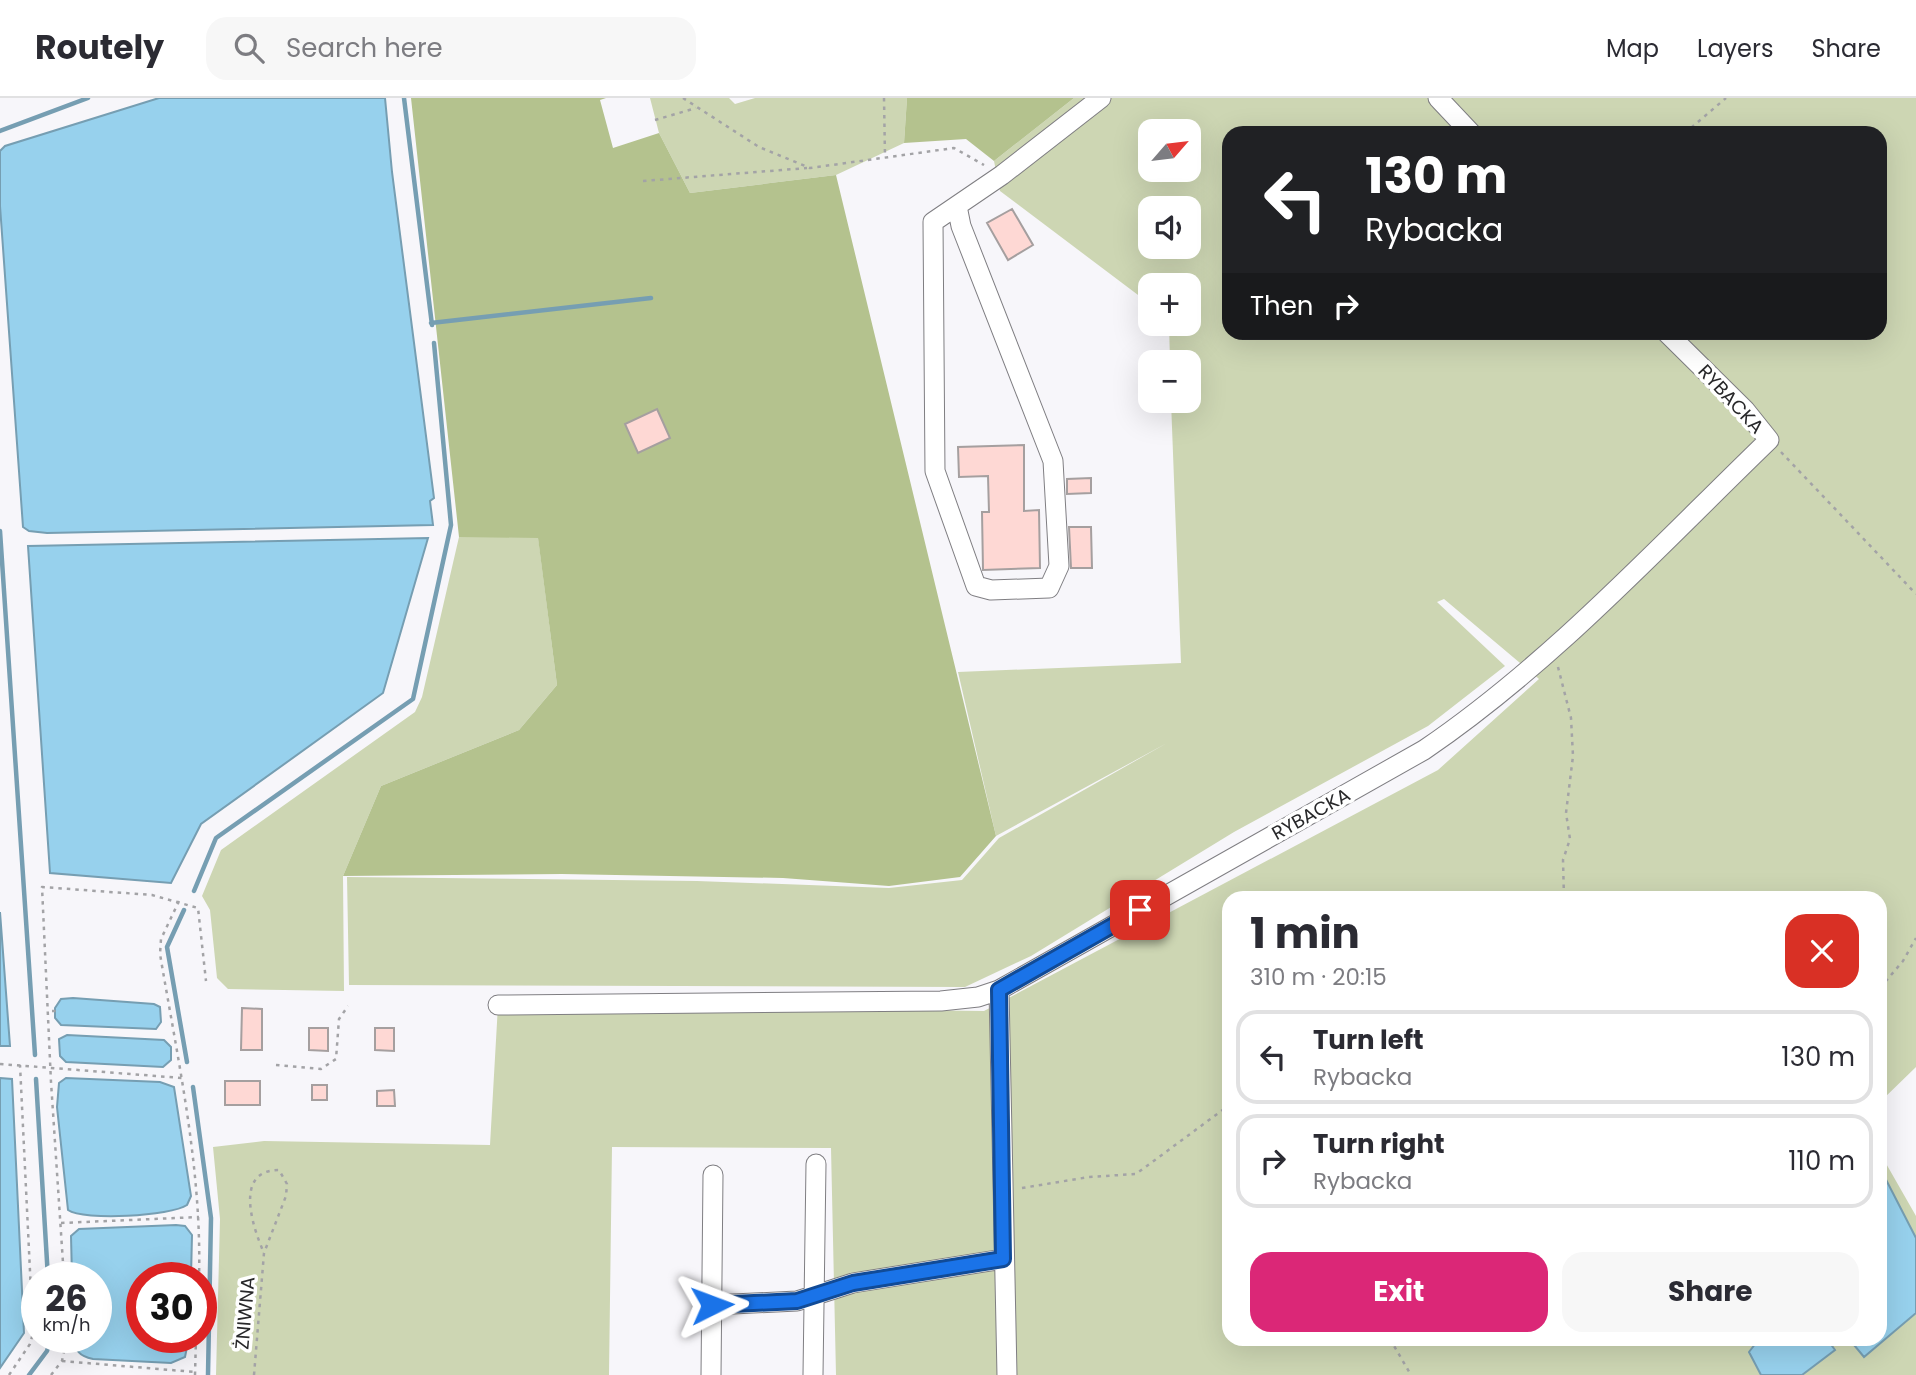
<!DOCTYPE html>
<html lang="en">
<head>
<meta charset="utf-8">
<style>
	body { margin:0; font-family:Poppins,sans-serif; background:#f7f7f7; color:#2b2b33; height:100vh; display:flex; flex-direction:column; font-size:26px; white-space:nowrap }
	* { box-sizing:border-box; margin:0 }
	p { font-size:23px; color:#7c7c81 }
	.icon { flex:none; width:38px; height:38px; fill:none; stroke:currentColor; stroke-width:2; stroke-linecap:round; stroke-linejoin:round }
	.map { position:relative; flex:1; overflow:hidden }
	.sheet { position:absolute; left:1222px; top:793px; width:665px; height:455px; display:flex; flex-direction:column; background:#fff; border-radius:21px; box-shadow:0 7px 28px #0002 }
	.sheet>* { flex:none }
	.top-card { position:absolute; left:1222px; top:28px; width:665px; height:214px; border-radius:21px; box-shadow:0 7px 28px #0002; background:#202124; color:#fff; overflow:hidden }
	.needle { width:46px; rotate:62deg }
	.fabs { position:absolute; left:1138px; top:21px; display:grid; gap:14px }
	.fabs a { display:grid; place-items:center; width:63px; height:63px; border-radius:14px; background:#fff; box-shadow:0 7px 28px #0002; font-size:35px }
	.speed { position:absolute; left:21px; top:1164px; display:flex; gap:14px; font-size:35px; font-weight:700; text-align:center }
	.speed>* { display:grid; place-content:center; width:91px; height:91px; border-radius:50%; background:#fff; box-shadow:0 7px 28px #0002; line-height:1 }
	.speed small { font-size:18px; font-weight:400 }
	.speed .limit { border:10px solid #d22; background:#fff; color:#111 }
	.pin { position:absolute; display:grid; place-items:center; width:60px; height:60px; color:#fff; margin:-30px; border-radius:14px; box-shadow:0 4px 10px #0006 }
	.me { position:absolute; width:77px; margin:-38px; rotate:87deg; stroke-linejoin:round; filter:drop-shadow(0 0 5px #0008) }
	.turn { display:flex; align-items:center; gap:24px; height:147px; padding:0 28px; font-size:32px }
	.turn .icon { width:91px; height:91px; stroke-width:2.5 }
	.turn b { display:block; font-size:49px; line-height:60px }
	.then { display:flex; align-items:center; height:66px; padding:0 28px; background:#0003; gap:14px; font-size:26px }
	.round { display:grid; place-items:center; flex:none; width:74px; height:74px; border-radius:21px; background:#f7f7f7 }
	.head { display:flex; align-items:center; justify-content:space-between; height:119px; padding:0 28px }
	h1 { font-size:42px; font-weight:700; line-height:52px }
	.cta { display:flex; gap:14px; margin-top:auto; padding:14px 28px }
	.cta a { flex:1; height:80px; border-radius:21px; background:#db2777; color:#fff; font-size:28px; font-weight:700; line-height:80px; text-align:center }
	.cta a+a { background:#f7f7f7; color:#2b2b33 }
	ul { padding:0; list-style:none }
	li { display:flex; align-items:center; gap:21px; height:94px; margin:0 14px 10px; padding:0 14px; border:4px solid #e1e1e2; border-radius:21px }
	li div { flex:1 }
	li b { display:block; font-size:26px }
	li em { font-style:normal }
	header { display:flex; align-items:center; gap:42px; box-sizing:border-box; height:98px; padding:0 35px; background:#fff; border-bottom:2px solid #e1e1e2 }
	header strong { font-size:33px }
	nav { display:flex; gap:38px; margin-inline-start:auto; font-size:24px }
	.search { width:490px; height:63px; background:#f7f7f7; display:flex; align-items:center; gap:18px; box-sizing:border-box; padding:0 24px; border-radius:21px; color:#7c7c81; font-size:26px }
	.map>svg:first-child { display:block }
	.green { fill:#cdd6b3; fill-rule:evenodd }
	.forest { fill:#b4c28e }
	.water { fill:#97d1ed; stroke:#769eb2; stroke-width:2 }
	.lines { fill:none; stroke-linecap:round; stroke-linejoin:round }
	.stream { stroke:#769eb2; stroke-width:4.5 }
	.building { fill:#fed8d4; stroke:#a59f9f; stroke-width:2 }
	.minor-casing { stroke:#7f7e82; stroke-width:21 }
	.path { stroke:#a3a3a6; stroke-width:2.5; stroke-dasharray:3.5 5; stroke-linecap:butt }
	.minor { stroke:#fff; stroke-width:19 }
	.route-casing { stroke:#114b97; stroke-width:18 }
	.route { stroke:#1a73e8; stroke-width:12 }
	.labels { text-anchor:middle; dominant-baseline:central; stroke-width:7; stroke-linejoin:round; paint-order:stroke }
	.street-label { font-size:19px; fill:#28282a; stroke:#fff }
</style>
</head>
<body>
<header>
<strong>Routely</strong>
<div class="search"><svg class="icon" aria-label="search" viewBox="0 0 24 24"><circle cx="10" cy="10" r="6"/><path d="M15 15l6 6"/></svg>Search here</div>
<nav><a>Map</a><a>Layers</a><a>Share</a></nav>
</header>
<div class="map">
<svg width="1916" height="1277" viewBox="0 0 1916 1277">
	<rect width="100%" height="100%" fill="#f7f6fa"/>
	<!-- green -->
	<path class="green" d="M650,0H729L735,6L755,0H907L904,45L836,77L690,95L659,35Z
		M1074,0H1916V969L1880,1004V800H1228V1241H1880V1055L1916,1118V1277H836L831,1050L612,1049L609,1277H216L220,1121L213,1049L264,1043L490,1047L498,907L984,913L1438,672L1539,581L1444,501L1437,504L1505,568L1428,628L1234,734L1031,858L965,889L349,887L347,779L697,783L889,790L962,782L999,740L1167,645L996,738L958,574L1181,565L1171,303H1188V264H1170L1169,226H1188V187H1150V206L1000,93L994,63ZM1150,33H1188V72H1150ZM1228,35H1880V234H1228ZM1150,110H1188V149H1150Z
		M459,439H538L557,587L519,632L381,688L343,778L344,893L228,891L217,880L210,812L202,798L221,752L415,614L422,599Z"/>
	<!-- forest -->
	<path class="forest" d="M411,0H606L600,2L613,50L659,35L690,95L836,77L996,738L960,779L889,788L783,780L562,776L343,778L381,688L519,632L557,587L538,440L459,439Z
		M907,0H1074L994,63L966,41L904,45Z"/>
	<!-- water -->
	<path class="water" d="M159,0H385L392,74L434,400L430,403L433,427L47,435L29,433L23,429L0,108V53L5,48Z
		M428,440L383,595L201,726L171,785L50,775L28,448Z
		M0,814L10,948H0Z
		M73,900L154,906L160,909L161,924L156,931L61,927L55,920V910L61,901Z
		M67,937L164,942L171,949V962L163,969L66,964L60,958L59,941Z
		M0,980L12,981L24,1235L0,1270Z
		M66,980L160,984L174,989L191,1098L187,1107C171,1118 84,1123 68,1112L57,1009L59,985Z
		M1880,1070L1916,1140V1215L1864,1259L1849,1241H1880Z
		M176,1127L185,1128L192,1137L191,1179L142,1180V1239H189L185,1259L171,1265L93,1261C79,1258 75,1253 74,1239H96V1180L72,1179L71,1138L79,1131Z
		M1759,1241H1827L1835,1252L1802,1277H1761L1749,1254Z"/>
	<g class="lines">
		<!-- stream -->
		<path class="stream" d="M404,0L432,227
			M0,33L88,0
			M431,225L651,200
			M0,433L35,957
			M194,793L216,740L413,601L451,427L434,245
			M184,812L167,849L187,964
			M36,981L48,1180
			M193,989L211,1120L208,1277
			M29,1277L47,1253L51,1239"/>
	</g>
	<!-- building -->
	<path class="building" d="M1012,111L1033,147L1008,162L987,125Z
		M657,311L670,340L638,355L625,326Z
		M1024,347V413L1039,412L1040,470L983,472L982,414H989L988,378L959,379L958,349Z
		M1091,380V395L1067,396V381Z
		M1069,429H1091L1092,470H1071Z
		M242,910L262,911V952H241Z
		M309,930H328V953L309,952Z
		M375,930H394V953L375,952Z
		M225,983H260V1007H225Z
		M312,987H327V1002H312Z
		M394,992L395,1008H377V993Z"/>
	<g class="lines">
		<defs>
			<path id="minor" d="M1438,0L1471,35
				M957,108L961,128L1053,363L1059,468L1049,490L991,492L976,488L935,373L933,124L1002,77L1101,0
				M498,907L941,903L978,899L999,892
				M712,1207L797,1203L853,1185L1003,1161
				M711,1277L713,1077
				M813,1277L816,1066
				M1007,1277L999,892L1424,652C1552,565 1658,449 1769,342L1745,312L1666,234"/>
		</defs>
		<!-- minor casing -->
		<use href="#minor" class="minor-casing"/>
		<!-- path -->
		<path class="path" d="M683,0L759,49L810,70L954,50L984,67
			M884,0L885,59
			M655,22L696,10
			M1685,35L1726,0
			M643,83L807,70
			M1781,354L1916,496
			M1558,569L1571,620L1573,658L1566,715L1570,741L1563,762L1564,800
			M179,803L161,841L160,856C178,963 202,1071 199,1180
			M1880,890L1903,863L1916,840
			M52,913H57
			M0,966L182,980
			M276,967L321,971L336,961L339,921L348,908
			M1022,1090L1089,1079L1136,1076L1228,1008
			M61,1125L199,1119
			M64,1180L51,984L42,789L152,797L198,810L206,883
			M1390,1241L1411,1277
			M62,1263L195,1274
			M9,1277L30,1246L33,1235L20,967
			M51,1277L62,1263L67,1239
			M195,1277L196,1239
			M254,1277L264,1155L286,1098L287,1086L279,1072C233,1072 253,1130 264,1155"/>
		<!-- minor -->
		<use href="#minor" class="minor"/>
	</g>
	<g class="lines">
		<defs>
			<path id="route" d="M712,1207L797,1203L853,1185L1003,1161L999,892L1140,812"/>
		</defs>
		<!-- route casing -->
		<use href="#route" class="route-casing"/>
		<!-- route -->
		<use href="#route" class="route"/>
	</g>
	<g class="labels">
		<!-- street labels -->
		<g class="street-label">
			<text transform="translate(1731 301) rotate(47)">RYBACKA</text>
			<text transform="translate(1311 716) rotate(-29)">RYBACKA</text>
			<text transform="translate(245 1215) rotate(-85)">ŻNIWNA</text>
		</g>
	</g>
</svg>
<div class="fabs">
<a><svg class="needle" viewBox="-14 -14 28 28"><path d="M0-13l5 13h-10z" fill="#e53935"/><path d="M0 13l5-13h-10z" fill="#7c7c81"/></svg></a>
<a><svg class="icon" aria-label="sound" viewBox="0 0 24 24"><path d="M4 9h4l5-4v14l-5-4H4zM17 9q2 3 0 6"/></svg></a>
<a>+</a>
<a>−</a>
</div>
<div class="speed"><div>26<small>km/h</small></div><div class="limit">30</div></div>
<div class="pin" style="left:1140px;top:812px;background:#d93025"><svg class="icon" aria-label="arrive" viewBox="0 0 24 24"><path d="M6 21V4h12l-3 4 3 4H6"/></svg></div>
<svg class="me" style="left:712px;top:1207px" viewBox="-20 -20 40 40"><path d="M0-17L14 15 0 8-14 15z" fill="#1a73e8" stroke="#fff" stroke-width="4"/></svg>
<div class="top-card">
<div class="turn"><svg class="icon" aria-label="left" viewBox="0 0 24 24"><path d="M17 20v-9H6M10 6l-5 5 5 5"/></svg><div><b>130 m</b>Rybacka</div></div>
<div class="then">Then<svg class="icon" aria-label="right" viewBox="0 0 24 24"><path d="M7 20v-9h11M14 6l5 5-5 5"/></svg></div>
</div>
<section class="sheet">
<div class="head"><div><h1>1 min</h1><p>310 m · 20:15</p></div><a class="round" style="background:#d93025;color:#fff"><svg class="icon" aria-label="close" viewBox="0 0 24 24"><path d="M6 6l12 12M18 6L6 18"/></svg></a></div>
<ul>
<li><svg class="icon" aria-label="left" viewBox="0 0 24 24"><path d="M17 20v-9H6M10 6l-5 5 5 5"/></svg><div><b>Turn left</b><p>Rybacka</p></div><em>130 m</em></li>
<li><svg class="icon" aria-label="right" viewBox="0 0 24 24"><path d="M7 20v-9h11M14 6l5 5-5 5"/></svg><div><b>Turn right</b><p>Rybacka</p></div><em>110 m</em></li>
</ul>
<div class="cta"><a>Exit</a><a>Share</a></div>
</section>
</div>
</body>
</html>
